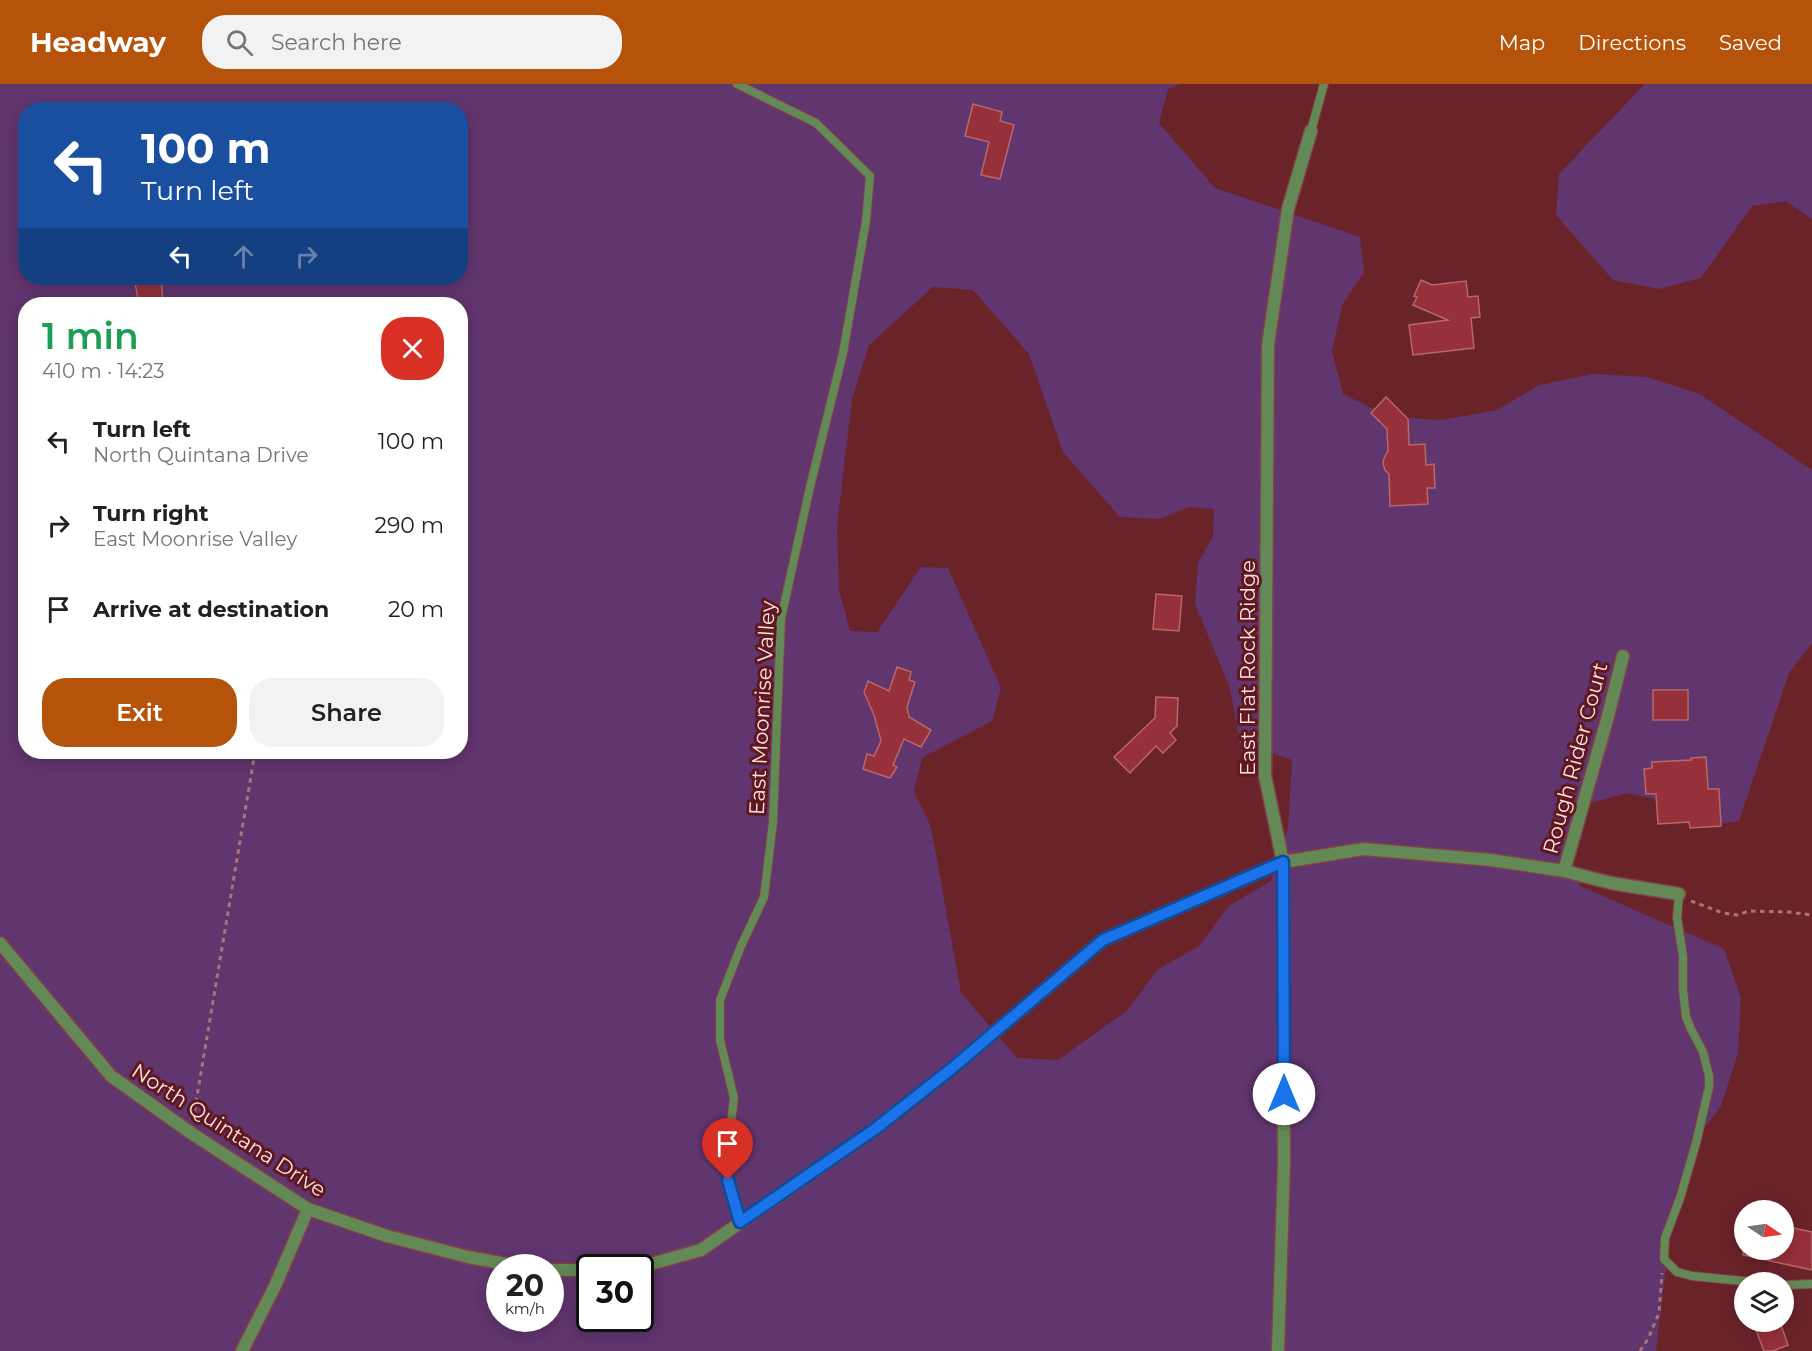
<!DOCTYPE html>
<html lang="en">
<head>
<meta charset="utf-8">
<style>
	body { margin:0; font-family:Montserrat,sans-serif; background:#f2f2f2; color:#202124; height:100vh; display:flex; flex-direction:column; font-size:22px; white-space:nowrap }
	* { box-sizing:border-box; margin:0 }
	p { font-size:20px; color:#757577 }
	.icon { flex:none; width:33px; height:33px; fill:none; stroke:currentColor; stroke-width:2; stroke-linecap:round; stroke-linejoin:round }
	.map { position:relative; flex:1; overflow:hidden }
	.sheet { position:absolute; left:18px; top:213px; width:450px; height:462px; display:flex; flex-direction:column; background:#fff; border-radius:24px; box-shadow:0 3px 15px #0003 }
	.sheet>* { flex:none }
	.top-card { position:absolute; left:18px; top:18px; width:450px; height:183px; border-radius:24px; box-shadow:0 3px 15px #0003; background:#1a4fa0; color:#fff; overflow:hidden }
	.needle { width:39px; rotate:103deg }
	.tools { position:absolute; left:1734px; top:1116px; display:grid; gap:12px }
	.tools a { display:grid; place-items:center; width:60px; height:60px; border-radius:50%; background:#fff; box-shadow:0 3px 15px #0003; font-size:30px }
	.speed { position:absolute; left:486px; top:1170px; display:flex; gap:12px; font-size:30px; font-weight:700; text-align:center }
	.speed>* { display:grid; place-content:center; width:78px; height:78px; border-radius:50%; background:#fff; box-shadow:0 3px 15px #0003; line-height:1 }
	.speed small { font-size:15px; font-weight:400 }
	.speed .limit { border:3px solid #111; border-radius:9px; background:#fff; color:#111 }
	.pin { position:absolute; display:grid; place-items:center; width:51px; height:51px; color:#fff; margin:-62px -26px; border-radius:50% 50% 50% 0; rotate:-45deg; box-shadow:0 0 6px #0007 }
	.pin .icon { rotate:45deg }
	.me { position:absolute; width:66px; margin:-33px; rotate:0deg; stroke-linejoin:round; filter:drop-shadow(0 0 4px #0008) }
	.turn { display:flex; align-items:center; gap:21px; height:126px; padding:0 24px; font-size:27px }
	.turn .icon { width:78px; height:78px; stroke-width:2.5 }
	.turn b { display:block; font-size:42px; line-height:51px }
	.lanes { display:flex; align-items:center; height:57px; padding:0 24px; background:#0003; justify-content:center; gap:30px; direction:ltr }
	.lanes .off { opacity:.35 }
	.round { display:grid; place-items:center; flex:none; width:63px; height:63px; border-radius:24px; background:#f2f2f2 }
	.headline { display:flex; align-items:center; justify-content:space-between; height:102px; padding:0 24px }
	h1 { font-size:36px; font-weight:600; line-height:45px; color:#1e9e55 }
	.primary-button { display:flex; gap:12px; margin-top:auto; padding:12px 24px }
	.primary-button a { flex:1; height:69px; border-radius:24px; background:#b45309; color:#fff; font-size:24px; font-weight:600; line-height:69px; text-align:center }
	.primary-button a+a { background:#f2f2f2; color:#202124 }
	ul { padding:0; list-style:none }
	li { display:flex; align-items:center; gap:18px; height:84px; padding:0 24px }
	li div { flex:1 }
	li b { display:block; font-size:22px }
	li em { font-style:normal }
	header { display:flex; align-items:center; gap:36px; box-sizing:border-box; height:84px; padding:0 30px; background:#b45309; color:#fff }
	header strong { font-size:28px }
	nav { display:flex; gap:33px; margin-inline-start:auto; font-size:21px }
	.search { width:420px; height:54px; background:#f2f2f2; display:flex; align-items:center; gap:15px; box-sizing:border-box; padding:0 21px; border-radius:24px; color:#757577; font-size:22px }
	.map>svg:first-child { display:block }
	.green { fill:#61356e; fill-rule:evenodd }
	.building { fill:#96303b; stroke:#b8676a; stroke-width:1.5 }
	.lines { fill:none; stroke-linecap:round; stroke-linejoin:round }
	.lane-casing { stroke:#824147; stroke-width:10 }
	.street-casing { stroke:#824147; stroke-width:15 }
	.path { stroke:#aa7579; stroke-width:3; stroke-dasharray:4.5 4.5; stroke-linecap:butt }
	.lane { stroke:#638a56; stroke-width:8 }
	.street { stroke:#638a56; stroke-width:12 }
	.route-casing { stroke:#114b97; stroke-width:15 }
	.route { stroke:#1a73e8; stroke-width:10 }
	.labels { text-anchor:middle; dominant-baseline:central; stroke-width:6; stroke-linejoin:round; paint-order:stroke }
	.street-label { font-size:21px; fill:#fce0e0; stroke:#5f1720 }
</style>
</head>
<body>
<header>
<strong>Headway</strong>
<div class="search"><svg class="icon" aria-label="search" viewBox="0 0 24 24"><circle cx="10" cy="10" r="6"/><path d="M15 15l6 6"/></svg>Search here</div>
<nav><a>Map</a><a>Directions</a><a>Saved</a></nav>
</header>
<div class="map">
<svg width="1812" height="1267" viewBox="0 0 1812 1267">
	<rect width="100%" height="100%" fill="#6b232a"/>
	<!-- green -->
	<path class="green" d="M0,0H1180L1168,5L1159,39L1215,104L1360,153L1364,188L1342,221L1332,268L1343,310L1389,333L1442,336L1497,326L1539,301L1593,290L1647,293L1700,310L1812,386V559L1789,589L1739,737L1705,741L1673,719L1627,709L1586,720L1569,760L1580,802L1724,865L1741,914L1738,969L1721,1022L1691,1062L1674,1115L1656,1267H0ZM26,26H460V194H26ZM933,203L973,206L1029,270L1063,368L1120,433L1160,435L1188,423L1214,425L1213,452L1198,479L1195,520L1230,604L1240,659L1292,676L1288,744L1271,797L1229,822L1199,862L1157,886L1128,926L1058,976L1017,974L961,909L931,743L914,708L922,674L992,637L1001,604L948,484L921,483L877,548L850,547L839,505L837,443L852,315L869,261ZM26,220H460V668H26ZM500,1184H550V1234H500ZM590,1184H640V1234H590Z
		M1645,0H1812V135L1786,117L1752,122L1701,194L1659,205L1613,196L1556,131L1559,90Z"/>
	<!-- building -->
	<path class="building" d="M973,20L1002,28L1000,37L1014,41L1000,95L981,91L989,58L965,52Z
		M134,194H161L163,218L139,220Z
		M1421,196L1432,201L1466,197L1468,213L1478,212L1480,233L1471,234L1474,264L1413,271L1409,241L1448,236L1413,221L1417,213L1414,212Z
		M1386,313L1408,335L1409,361L1425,360L1426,381L1434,380L1435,404H1427L1428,420L1390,422L1389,390L1385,386L1383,379L1384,374L1388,367L1387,345L1371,329Z
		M1156,510L1182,512L1179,547L1153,545Z
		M897,583L911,588L909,596L915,598L907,623L909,633L931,646L921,663L904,655L893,681L897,683L890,694L863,685L867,670L874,672L881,657L874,631L864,608L868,597L889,607Z
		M1653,606H1688V636H1653Z
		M1156,613L1178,614L1177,642L1170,649L1176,656L1163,669L1156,662L1130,689L1114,673L1155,634Z
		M1706,673L1708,705H1719L1721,742L1690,744L1689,738L1658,740L1656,710H1646L1644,685L1652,684V678L1691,676V674Z
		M1784,1142L1812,1148V1186L1743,1171V1166H1784Z
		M1764,1238H1780L1788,1261L1773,1267H1764L1754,1241Z"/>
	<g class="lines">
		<defs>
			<path id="lane" d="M737,0L816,39L870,92L866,137L843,269L810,403L781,535L773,738L764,813L741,862L720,916V956L734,1014L730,1047L728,1096L740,1138
				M1311,47L1324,0
				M1679,810L1677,834L1683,872V906L1686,933L1691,945L1703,968L1709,992V1003L1696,1059L1680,1114L1665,1154L1664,1175L1677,1188L1692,1192L1753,1198
				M1784,1201L1812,1200"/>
			<path id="street" d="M1564,787L1607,636L1623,572
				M0,859L111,992L191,1049L308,1125L387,1152L468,1173L529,1184
				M636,1184L701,1166L875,1045L950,986L1103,856L1283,778L1363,765L1491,776L1564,787L1611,799L1679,810
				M550,1186H590
				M242,1267L275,1202L308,1125
				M1278,1267L1284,1079L1283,778L1265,692L1268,261L1288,125L1311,47"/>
		</defs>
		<!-- lane casing -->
		<use href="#lane" class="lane-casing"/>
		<!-- street casing -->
		<use href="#street" class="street-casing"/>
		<!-- path -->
		<path class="path" d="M1691,817L1723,829L1737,831L1749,827L1789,828L1812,831
			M193,1036L255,668
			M1640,1267L1648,1255L1659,1229L1662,1189"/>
		<!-- lane -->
		<use href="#lane" class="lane"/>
		<!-- street -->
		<use href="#street" class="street"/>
	</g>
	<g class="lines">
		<defs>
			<path id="route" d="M728,1096L740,1138L875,1045L950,986L1103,856L1283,778L1284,1010"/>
		</defs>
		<!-- route casing -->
		<use href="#route" class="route-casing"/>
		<!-- route -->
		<use href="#route" class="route"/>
	</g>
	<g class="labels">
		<!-- street labels -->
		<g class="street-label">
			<text transform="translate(1247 584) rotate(-90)">East Flat Rock Ridge</text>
			<text transform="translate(762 624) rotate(-87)">East Moonrise Valley</text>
			<text transform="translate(1575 674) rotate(-75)">Rough Rider Court</text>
			<text transform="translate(229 1046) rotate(33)">North Quintana Drive</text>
		</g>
	</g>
</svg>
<div class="tools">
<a><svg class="needle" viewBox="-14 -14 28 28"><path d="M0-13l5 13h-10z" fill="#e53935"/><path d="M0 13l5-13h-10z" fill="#757577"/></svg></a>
<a><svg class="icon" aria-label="layers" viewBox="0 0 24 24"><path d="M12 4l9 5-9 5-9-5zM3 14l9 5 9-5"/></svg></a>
</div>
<div class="speed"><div>20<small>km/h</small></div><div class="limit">30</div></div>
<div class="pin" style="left:728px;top:1096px;background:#d93025"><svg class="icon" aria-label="arrive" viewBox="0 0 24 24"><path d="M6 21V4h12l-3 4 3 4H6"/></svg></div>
<svg class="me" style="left:1284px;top:1010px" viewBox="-20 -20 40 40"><circle r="19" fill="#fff"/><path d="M0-13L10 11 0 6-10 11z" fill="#1a73e8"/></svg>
<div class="top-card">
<div class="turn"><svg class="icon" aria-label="left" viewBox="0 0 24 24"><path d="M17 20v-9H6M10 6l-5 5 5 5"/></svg><div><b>100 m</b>Turn left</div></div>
<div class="lanes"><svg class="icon" aria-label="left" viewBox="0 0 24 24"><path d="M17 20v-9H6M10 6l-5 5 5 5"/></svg><svg class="icon off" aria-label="ahead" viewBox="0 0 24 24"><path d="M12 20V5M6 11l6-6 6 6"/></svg><svg class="icon off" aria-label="right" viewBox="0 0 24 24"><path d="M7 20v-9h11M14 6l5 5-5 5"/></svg></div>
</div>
<section class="sheet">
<div class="headline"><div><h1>1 min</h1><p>410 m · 14:23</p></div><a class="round" style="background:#d93025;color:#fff"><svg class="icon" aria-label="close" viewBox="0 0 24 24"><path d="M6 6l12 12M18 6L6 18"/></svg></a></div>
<ul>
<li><svg class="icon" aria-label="left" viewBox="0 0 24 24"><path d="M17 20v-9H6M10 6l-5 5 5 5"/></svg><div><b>Turn left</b><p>North Quintana Drive</p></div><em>100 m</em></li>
<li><svg class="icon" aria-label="right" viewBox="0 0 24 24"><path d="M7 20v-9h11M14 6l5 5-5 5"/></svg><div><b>Turn right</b><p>East Moonrise Valley</p></div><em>290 m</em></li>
<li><svg class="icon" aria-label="arrive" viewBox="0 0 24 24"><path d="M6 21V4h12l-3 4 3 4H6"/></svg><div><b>Arrive at destination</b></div><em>20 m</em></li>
</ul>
<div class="primary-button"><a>Exit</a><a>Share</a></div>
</section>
</div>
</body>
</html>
